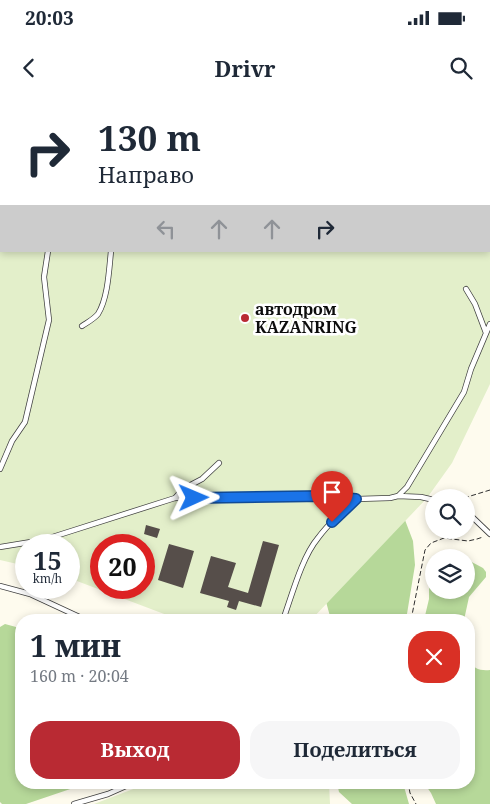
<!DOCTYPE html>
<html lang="ru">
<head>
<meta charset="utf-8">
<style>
	body { margin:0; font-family:"Noto Serif",serif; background:#f6f6f7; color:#1f2937; height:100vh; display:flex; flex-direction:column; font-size:19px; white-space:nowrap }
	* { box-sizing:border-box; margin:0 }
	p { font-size:16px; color:#747a83 }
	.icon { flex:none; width:28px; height:28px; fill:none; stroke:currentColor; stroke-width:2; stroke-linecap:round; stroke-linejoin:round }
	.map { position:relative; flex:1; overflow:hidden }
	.details { position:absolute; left:15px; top:514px; width:460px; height:175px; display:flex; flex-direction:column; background:#fff; border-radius:20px; box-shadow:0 2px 8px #0003 }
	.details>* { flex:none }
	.hud { position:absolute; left:0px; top:0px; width:490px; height:152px; box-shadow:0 2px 8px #0003; background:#fff; color:#1f2937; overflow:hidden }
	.tools { position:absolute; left:425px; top:389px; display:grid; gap:10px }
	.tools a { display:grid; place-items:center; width:50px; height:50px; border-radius:50%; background:#fff; box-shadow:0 2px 8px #0003; font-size:25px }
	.speed { position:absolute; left:15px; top:434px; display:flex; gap:10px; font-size:25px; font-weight:700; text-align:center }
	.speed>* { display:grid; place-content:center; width:65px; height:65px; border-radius:50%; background:#fff; box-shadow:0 2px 8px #0003; line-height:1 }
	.speed small { font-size:12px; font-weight:400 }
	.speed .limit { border:8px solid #d22; background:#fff; color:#111 }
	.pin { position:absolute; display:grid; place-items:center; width:42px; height:42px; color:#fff; margin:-51px -21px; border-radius:50% 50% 50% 0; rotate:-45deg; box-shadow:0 0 5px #0007 }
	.pin .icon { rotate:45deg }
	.me { position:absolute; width:55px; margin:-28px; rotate:89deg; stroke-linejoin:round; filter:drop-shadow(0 0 4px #0008) }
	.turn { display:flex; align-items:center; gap:18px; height:105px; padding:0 15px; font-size:22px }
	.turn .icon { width:65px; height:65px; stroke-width:2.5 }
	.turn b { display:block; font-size:35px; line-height:42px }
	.lanes { display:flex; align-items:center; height:48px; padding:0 15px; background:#0003; justify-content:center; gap:25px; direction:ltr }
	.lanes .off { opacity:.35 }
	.round { display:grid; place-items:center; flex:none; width:52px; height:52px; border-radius:20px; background:#f6f6f7 }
	.overview { display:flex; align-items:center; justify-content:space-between; height:85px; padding:0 15px }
	h1 { font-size:30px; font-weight:700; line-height:38px }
	.action { display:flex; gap:10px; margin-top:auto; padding:10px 15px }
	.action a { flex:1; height:58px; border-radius:20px; background:#b92a33; color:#fff; font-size:20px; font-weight:700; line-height:58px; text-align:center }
	.action a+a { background:#f6f6f7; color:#1f2937 }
	.status { display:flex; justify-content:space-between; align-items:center; height:35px; padding:0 25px; background:#fff; direction:ltr }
	.status svg { height:14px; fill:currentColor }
	header { display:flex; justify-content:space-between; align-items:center; height:65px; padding:0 15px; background:#fff; font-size:22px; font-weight:700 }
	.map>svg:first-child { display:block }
	.forest { fill:#b6d899 }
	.pitch { fill:#e3efca; fill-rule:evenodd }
	.building { fill:#564e4a }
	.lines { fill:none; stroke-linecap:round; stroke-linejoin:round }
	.service-casing { stroke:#404040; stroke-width:6 }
	.path { stroke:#2f2f2f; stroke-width:1; stroke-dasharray:5 2.5; stroke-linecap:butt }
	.service { stroke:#fff; stroke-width:4.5 }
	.route-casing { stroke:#114b97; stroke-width:12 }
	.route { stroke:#1a73e8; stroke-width:9 }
	.poi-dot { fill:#b92a33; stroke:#fff; stroke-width:2 }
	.labels { text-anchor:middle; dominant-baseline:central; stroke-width:5; stroke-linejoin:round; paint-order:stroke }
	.poi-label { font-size:16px; font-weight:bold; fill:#0d0d0d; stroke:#fff; text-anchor:start }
</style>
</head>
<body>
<div class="status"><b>20:03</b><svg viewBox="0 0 49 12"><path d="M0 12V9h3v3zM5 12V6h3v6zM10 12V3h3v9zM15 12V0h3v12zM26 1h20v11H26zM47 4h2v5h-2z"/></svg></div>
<header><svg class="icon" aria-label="back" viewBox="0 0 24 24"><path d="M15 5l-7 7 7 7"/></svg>Drivr<svg class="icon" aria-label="search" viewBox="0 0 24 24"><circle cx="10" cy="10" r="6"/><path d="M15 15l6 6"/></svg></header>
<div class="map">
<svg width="490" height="704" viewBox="0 0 490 704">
	<rect width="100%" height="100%" fill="#fefbee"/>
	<!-- forest -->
	<path class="forest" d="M405,420L413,441L415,465L406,520H331L325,498Z
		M466,459L483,468L486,472V477L469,497L464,520H424L429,499V479L434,462V490H466Z
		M5,524L16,527L21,535V682L88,683L26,704H2L0,702V527Z
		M469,559C472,569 481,571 490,570V704H436L431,693L424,683L469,682Z
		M337,683H403L409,704H352L339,692Z"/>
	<!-- pitch -->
	<path class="pitch" d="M31,0H490V284L452,363L427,398L311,520H180L69,478V445H26V466L0,460V149L1,142V151H489V1H30ZM101,445H144V488H101Z
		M149,683H329L330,704H94Z"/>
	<!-- building -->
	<path class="building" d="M146,425L160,429L157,438L144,434Z
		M263,441L279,445L261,507L239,501L236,510L227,507L229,501L200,493L211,456L236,463L228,487L248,493Z
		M169,444L194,451L183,488L158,480Z"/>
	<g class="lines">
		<defs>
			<path id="service" d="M390,0L391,1
				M99,1V0
				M319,1L320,0
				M466,189L475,204L486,233
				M82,226C88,222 94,219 98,214C108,198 109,170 111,151
				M0,369L12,341L25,322L49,220L44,177L48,151
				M398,396L407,387L464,292L471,269L490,224
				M175,398L183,389L202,379L219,363
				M466,411L490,434
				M0,447L43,440L175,398L324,396L357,399L390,398L398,396L421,397L434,400
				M0,486L30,494L86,520
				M283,520C292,495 302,457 318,438C329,423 343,411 357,399
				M74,704L108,694L135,682"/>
		</defs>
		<!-- service casing -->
		<use href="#service" class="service-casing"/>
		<!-- path -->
		<path class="path" d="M464,398L490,390
			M411,520L425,450L431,443L444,438L468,441L477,439L483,437
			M408,682L410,693L416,704"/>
		<!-- service -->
		<use href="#service" class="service"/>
	</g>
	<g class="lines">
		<defs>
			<path id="route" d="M194,398L324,396L356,399L332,422"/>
		</defs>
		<!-- route casing -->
		<use href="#route" class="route-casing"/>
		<!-- route -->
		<use href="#route" class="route"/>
	</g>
	<!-- markers -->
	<circle class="poi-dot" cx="245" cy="218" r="5"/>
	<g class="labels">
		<!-- poi labels -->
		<g class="poi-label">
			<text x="255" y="209">автодром<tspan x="255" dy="18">KAZANRING</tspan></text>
		</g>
	</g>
</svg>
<div class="tools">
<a><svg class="icon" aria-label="search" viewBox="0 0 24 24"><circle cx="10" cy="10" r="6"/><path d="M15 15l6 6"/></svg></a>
<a><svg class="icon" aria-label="layers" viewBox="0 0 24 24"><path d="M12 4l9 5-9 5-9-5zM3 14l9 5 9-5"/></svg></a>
</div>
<div class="speed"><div>15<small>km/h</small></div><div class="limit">20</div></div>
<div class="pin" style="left:332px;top:422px;background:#d93025"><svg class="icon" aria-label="arrive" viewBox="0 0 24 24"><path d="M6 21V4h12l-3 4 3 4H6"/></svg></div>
<svg class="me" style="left:194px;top:398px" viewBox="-20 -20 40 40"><path d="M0-17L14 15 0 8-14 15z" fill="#1a73e8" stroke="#fff" stroke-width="4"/></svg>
<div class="hud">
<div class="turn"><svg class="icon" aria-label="right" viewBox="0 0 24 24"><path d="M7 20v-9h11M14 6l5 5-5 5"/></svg><div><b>130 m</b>Направо</div></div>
<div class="lanes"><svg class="icon off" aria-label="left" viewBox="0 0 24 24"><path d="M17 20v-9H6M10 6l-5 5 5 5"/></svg><svg class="icon off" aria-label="ahead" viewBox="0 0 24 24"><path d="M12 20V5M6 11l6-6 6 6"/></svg><svg class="icon off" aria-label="ahead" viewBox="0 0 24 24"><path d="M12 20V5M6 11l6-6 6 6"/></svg><svg class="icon" aria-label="right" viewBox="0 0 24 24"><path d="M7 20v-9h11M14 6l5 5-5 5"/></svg></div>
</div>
<section class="details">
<div class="overview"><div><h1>1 мин</h1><p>160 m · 20:04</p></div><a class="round" style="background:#d93025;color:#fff"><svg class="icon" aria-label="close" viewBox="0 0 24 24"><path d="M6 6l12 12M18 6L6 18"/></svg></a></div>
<div class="action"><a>Выход</a><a>Поделиться</a></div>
</section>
</div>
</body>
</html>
